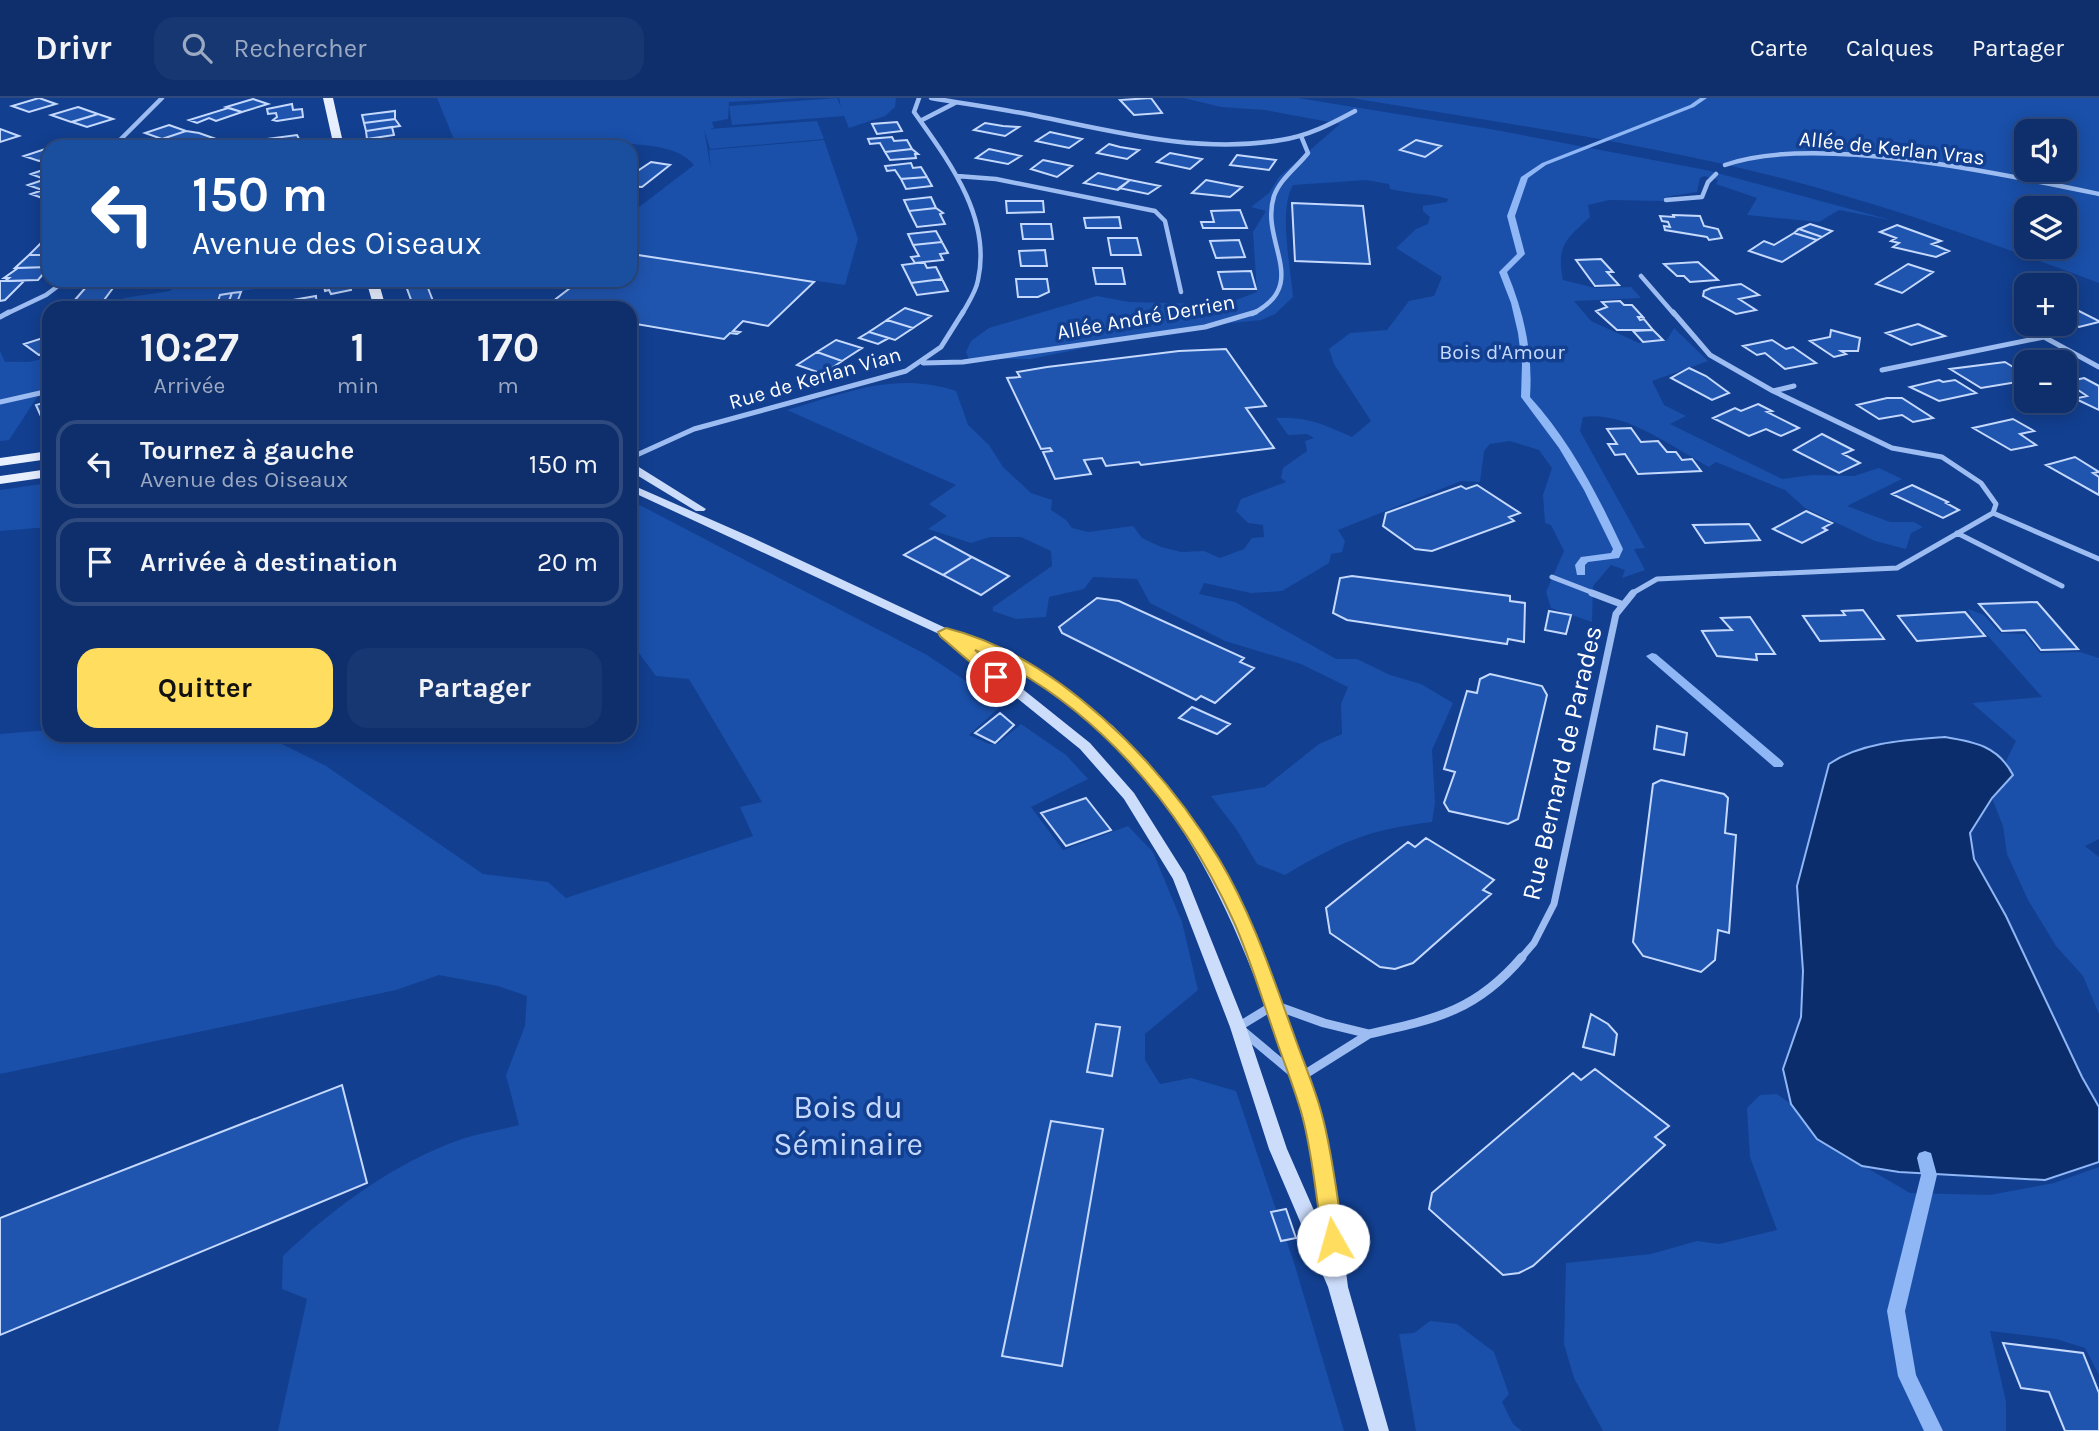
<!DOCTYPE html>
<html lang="fr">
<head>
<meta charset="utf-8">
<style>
	body { margin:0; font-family:Karla,sans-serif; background:#173772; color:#f1f3f6; height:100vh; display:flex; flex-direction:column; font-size:26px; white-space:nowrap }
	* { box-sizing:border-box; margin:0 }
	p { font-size:23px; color:#9ba9c2 }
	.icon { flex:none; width:38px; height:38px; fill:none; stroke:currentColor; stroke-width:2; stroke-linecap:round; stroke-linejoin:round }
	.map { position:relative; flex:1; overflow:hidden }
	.panel { position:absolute; left:42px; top:203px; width:595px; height:441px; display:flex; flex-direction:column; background:#0e2f6c; border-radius:21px; box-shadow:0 4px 18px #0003,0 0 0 2px #2e4a7f }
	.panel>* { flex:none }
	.guide { position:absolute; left:42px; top:42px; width:595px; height:147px; border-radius:21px; box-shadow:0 4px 18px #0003,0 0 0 2px #2e4a7f; background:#1a4fa0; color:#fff; overflow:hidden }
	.buttons { position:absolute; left:2014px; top:21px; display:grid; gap:14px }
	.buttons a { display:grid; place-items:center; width:63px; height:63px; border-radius:14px; background:#0e2f6c; box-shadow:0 4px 18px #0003,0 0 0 2px #2e4a7f; font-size:35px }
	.pin { position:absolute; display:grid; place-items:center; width:60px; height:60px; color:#fff; margin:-30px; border:4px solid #fff; border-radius:50%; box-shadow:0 2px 7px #0007 }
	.me { position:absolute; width:77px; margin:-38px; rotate:353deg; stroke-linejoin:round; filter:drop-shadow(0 0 5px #0008) }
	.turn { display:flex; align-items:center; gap:24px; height:147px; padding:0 35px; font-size:32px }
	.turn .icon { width:91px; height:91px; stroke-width:2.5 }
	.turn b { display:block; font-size:49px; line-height:60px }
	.eta { display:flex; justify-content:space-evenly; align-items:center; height:119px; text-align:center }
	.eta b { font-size:42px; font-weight:700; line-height:49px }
	.action { display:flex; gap:14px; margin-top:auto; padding:14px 35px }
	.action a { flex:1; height:80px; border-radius:21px; background:#ffdd5e; color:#111; font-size:28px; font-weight:700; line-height:80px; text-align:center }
	.action a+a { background:#173772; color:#f1f3f6 }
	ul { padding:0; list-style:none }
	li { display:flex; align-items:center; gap:21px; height:88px; margin:0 14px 10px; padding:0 21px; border:4px solid #2e4a7f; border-radius:21px }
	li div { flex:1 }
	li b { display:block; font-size:26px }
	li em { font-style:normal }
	header { display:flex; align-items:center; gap:42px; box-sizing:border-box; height:98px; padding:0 35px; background:#0e2f6c; border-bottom:2px solid #2e4a7f }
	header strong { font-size:33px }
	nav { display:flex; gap:38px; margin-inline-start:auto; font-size:24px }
	.search { width:490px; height:63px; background:#173772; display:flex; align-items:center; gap:18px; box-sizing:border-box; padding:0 24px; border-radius:21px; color:#9ba9c2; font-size:26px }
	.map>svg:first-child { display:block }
	.green { fill:#1a50aa; fill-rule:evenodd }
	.water { fill:#0b2d6c; stroke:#8fb6f5; stroke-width:2 }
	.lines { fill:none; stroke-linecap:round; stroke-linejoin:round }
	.stream { fill:#8fb6f5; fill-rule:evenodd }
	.building { fill:#2055af; stroke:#c4d9fd; stroke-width:2 }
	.minor-far3 { stroke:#9dbdf2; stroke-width:4.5 }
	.minor-far2 { stroke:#9dbdf2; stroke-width:5 }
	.minor-far1 { stroke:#9dbdf2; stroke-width:7 }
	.minor { stroke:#9dbdf2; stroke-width:9 }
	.secondary { fill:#ccddfc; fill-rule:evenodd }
	.primary { fill:#e8efff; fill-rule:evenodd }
	.route { fill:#ffdd5e; stroke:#a6903d; stroke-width:2 }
	.labels { text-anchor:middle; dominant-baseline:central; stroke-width:7; stroke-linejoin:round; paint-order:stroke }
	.far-street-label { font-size:21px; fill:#fff; stroke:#123f90 }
	.far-park-label { font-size:21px; fill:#c4d9fd; stroke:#123f90 }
	.street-label { font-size:26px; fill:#fff; stroke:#123f90 }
	.near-park-label { font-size:32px; fill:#c4d9fd; stroke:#123f90 }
</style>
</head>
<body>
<header>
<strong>Drivr</strong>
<div class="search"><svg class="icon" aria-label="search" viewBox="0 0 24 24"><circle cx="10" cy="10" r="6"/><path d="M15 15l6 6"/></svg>Rechercher</div>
<nav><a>Carte</a><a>Calques</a><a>Partager</a></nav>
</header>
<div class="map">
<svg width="2099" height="1333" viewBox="0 0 2099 1333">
	<rect width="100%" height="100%" fill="#123f90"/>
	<!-- green -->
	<path class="green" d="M437,0H800L729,4L728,21L712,24L714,30L709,31L817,23L824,41L710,51L704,31L711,72L709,52L824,42L858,141L845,187L630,156V116L694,67C680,50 655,48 633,46L457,49Z
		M837,0L841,9L839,0H896L895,9L885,18L849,30L844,18L732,27L729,8Z
		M1184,0H1298L1490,31L1706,72L1891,122L1839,112L1819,124L1747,117L1757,100L1716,86L1718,82L1704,78L1700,80L1697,94L1665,99L1663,103L1609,102L1588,107L1590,119C1566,141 1556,148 1563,182L1595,190L1631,189L1641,200L1574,203L1591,223L1639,245L1667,242L1674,230L1708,263L1652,283L1664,307L1686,318L1670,326L1782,381L1812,377L1854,378L1879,370L1902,381L1847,408L1890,424H1914L1923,429L1911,435L1906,451L1875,443L1805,410L1785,392L1716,364L1709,369C1671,349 1627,313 1583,319L1580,333L1645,450L1634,451L1645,472L1622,480L1625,472L1611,467L1593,488L1592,524L1551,510L1546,494L1564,453L1551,427L1545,425L1543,397L1552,370L1539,352L1510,343L1490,346L1484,353L1480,384L1461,383L1338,432L1345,443L1342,454L1331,456L1329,465L1282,493L1251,495L1204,485L1199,496L1235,504L1336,561H1357L1390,577L1421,586L1453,605L1432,652L1435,705L1432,724C1366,732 1341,744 1285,777L1257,766L1237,732L1211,698L1265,689L1319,646L1342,636L1341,606L1348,589L1301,566L1225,543L1150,505L1137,481L1093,479L1084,491L1049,499L1046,519L1016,521L993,513V509L1052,468L1051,453L1021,439H990L971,445L928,431L947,418L929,406L956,387L787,312C847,295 894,273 956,293L968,327L989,347L1003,369L1031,395L1052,402L1051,412L1066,422L1072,430L1088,434L1133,428L1142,440L1161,449L1181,454L1204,453L1220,460L1244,451L1252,440L1264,439L1263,427L1248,425L1236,413L1241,401L1286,384L1281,380L1283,370L1307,353L1305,343L1314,340L1307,336L1288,337L1276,320C1307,318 1325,327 1352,339L1371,323L1334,266L1329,251L1350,235L1387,232L1409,203L1434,198L1442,179L1396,150L1416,131L1428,126L1430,119L1423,113V108L1447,104L1448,101C1428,95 1409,96 1390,91L1389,86L1366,82L1293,87C1278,112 1291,170 1293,199L1275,216L1261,222L1181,230L1031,261H969L966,254L971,243L989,230L1097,198L1129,204L1205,206L1228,205L1257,194L1253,134L1266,113L1251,109L1269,95L1279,79L1340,26L1265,12L1221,9Z
		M1352,0H2099V185C1995,146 1889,108 1781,80C1640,44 1496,24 1352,0ZM2026,33H2065V72H2026ZM2026,110H2065V149H2026Z
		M181,182H245L254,191L219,197L214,210H184L187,204L124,208V200L170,193Z
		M0,253L5,264C22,263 35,267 49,256V281L9,342L0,343Z
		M49,385V429L0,433V392Z
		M630,402L927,557L1002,607L969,637L989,646H997L1021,626L1066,657L1088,681L1031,709L1063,752L1128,728L1153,754L1182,824L1198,892L1145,936V962L1160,986L1191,980L1236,993L1295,1168L1344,1333H278L307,1201L282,1191L283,1158C333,1110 395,1064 462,1041C480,1035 500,1032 519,1027L506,977L525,928L527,898L498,888L439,877L396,892L0,976V636L49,632V637H264L326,668L483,776L548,784L566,800L753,738L740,709L762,704L689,581L656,578L630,543Z
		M1968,511L1984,517L2000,535L2025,536L2040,555L2080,554L2099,560V741L2085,748L2099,759V916L2083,878L2056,848L2028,802L2007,756L2003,728L1992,700L2012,678L2006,663L2016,643L1972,605L2042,599L1973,521Z
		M1777,996L1791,1006L1817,1041L1910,1095L1990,1097L2054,1085L2099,1069V1277L2085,1250L2056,1241L1990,1233L2006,1304V1333H1603L1574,1280L1564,1246L1566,1165L1651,1156L1697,1143L1719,1146L1777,1132L1750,1059L1747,1010L1760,997Z
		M1430,1223L1457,1226L1494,1254L1509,1296L1502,1304L1513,1326L1522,1333H1416L1399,1236L1414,1235Z"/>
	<!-- water -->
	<path class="water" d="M1945,639C1975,644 1998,648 2013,677L1992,700L1970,735L1974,761L2006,818L2082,979L2099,1009V1064L2045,1082L1899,1074L1862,1068L1817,1041L1791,1006L1783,971L1801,919L1803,873L1797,788L1829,666C1862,644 1906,642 1945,639Z"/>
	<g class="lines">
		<!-- stream -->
		<path class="stream" d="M1700,0H1707L1694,9L1546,67L1528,80L1515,118L1525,156L1507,174C1524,215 1533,254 1530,299C1570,343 1598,397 1623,451L1619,460L1588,464L1585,467V477H1577L1575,467L1581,459L1611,455L1613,451L1584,392L1559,350L1521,299L1522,266L1518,235L1511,205L1499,174L1517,156L1507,118L1521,79L1542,65L1690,7Z
			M1652,555L1656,556L1782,663L1784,666L1782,669H1774L1648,560L1646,558Z
			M1925,1053L1931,1055L1937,1077L1905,1213L1916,1277L1943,1333H1924L1898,1278L1887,1213L1921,1077L1917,1060L1919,1055Z"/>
	</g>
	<!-- building -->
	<path class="building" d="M39,0L56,6L29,14L12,8Z
		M1151,0L1162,15L1134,17L1120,2Z
		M253,1L268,6L242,14L226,9Z
		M292,6L293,12L302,11L303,19L277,23L273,22L277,19L276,15L268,16L267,11Z
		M78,9L98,16L71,24L51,17Z
		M228,10L242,14L216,23L209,20L197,25L189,22Z
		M395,13V21L364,25L362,17Z
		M98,16L113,21L87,29L72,24Z
		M395,21L400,28L366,33L364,25Z
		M897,24L902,33L877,36L872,26Z
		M985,25L1003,28L1019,29L1005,38L974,32Z
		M169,27L186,33L162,41L145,35Z
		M392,29L394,37L367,41L366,33Z
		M0,31L19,38L0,44Z
		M186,33L199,35L213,40L192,46L185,44L178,46L162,41Z
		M1050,34L1082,41L1069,50L1036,43Z
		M297,37L303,49H267L266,41Z
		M892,39L894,43L907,42L912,51L885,54L880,45L870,46L868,41Z
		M1416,42L1441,48L1425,59L1400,52Z
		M1109,46L1120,49L1139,52L1127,61L1097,55Z
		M48,50L49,60L39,63L24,58Z
		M912,51L918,56H915L916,60L890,62L885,54Z
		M989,51L1021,58L1008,66L976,60Z
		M1170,55L1202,61L1190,71L1157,64Z
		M1237,57L1276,62L1269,72L1230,67Z
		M1043,62L1072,68L1057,79L1031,71Z
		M651,64L670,67L642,89L630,88V78Z
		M911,65L913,70L921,69L927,79L901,81L895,72L887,73L885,68Z
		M49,70V80L44,81L31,76Z
		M1098,75L1130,82L1118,92L1084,85Z
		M927,79L932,88L906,91L901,81Z
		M49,80V90L42,92L28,87Z
		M1130,82L1160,88L1148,96L1119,90Z
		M1206,82L1242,89L1230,99L1192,95Z
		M49,90V100L45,101L31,96Z
		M931,99L936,110L909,113L904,102Z
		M1006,103H1043L1044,114L1007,115Z
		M1292,105L1363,108L1370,166L1295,163Z
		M936,110L943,115L940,116L945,126L917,129L909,113Z
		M1240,112L1247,130H1203L1201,124H1214L1211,113Z
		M1673,117L1700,118L1704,128L1718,131L1722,140L1709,142L1707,139L1665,132L1664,128L1670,129L1668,124L1662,123L1660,118L1674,119Z
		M1119,119L1121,130H1086L1084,120Z
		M1021,126H1051L1053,141H1023Z
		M1810,126L1832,133L1822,139L1799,131Z
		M1897,127L1941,143L1932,146L1949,153L1936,159L1893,149L1899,145L1891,143L1896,140L1880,134Z
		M1799,131L1822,139L1817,142L1794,135Z
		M936,133L942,144L913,147L908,136Z
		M1794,135L1817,142L1782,164L1749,153L1764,143L1774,147Z
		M1108,140H1137L1141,157H1111Z
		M1239,142L1245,159L1216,160L1210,143Z
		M42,144H49V157H29Z
		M942,144L948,155L940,156L943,162L915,165L911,159L919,158L913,147Z
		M1045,152L1047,168H1021L1019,153Z
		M29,157H49V169L15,170Z
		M638,157L814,184L768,228L743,223L733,233L740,234L737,236L730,235L724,241L630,225V210H544L574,187L565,186L570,182H630V163Z
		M1601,161L1613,174H1607L1619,187L1595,188L1576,162Z
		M924,164L927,170L936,169L942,181L911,185L902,167Z
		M1698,164L1718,182L1690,184L1684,178H1677L1664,166Z
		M1908,166L1933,174L1902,195L1876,186Z
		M49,169L38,182L5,183L9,180H4L18,170Z
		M1093,170H1122L1125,186H1096Z
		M1251,173L1256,191H1223L1218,174Z
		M942,181L948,193L917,197L911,185Z
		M1016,181H1047L1049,194L1038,199H1018Z
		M349,182L351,192L331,196L329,192L325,193L324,187L329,183Z
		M403,182H442L406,188Z
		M0,183H24L5,202L0,203Z
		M426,185L433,203L413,207L406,188Z
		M116,186L104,202L74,203L87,188Z
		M1741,186L1759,197L1739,201L1756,212L1736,216L1703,198L1704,193L1711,190Z
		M241,194L236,207L227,208L232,195Z
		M232,195L227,208L216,210L220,197Z
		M316,198L317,210H282L281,204Z
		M1620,203L1624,207H1632L1643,219H1638L1640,222L1644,221L1653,232H1617L1596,213L1607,209L1602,204Z
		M2065,206L2099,223V224L2079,229L2065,222Z
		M905,210L931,218L913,230L887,222Z
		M887,222L913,230L895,242L869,234Z
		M1918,226L1945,238L1911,247L1886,235Z
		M1653,232L1663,242L1643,244L1633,233Z
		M1831,232L1860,240L1858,253H1841L1846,256L1834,259L1810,243L1830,239Z
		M869,234L889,240L878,246L859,240Z
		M49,238V253L39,257L24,246Z
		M836,242L862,250L842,263L817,254Z
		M1772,242L1786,251L1793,249L1816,265L1785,271L1765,255L1757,257L1743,248Z
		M1226,251L1266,308L1246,310L1274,350L1141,367L1139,364L1106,368L1102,360L1084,362L1091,376L1055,381L1043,354L1052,353L1050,350L1041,351L1007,280L1020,279L1017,274L1047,269L1179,253Z
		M817,254L842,263L823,276L797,267Z
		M2005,264L2026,277V287L2017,284L1981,290L1950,271Z
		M1689,270L1706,278L1729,295L1712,302L1671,280Z
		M2084,280L2099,288V312L2078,302V300L2087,298L2066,284Z
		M1939,282L1943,284L1955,282L1976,295L1939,303L1910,289Z
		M1887,300H1902L1933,320L1913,324L1902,317L1879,321L1857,307Z
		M49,303V323L44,325L36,307Z
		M1758,306L1772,313L1767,314L1799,330L1781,338L1766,331L1749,338L1713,320L1735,310L1741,313Z
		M2013,321L2034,333L2020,336L2036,347L2011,352L1973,330Z
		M1631,330L1641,344L1658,343L1667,354H1676L1682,362L1692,361L1701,373L1638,376L1625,356L1615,357L1608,346H1617L1607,331Z
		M1822,336L1853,352L1843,356L1860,365L1839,375L1794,352Z
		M2075,359L2099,374L2093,375L2099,379V397L2046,367Z
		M1477,387L1520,415L1509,419L1514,423L1432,453L1415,451L1383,428L1386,415L1461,388L1466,391Z
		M1912,387L1948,404L1946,405L1959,412L1943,420L1892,396Z
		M1806,413L1832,425L1823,430L1827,432L1802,445L1773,431Z
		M1749,426L1760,442L1705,445L1693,427Z
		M935,439L972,459L943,477L904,457Z
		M972,459L1009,478L981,497L943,477Z
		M1352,478L1510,498V503L1525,505L1524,544L1508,541L1507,546L1347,522L1333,515L1340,480Z
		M1097,500L1119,503L1244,560L1240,564L1254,570L1215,605L1201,598L1196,602L1062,535L1059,529Z
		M2037,504L2078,551L2041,552L2025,532L2002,533L1979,506Z
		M49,506V550H46L41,508Z
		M1863,512L1884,541L1820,543L1803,518L1845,517L1842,513Z
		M1549,513L1571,517L1566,536L1545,532Z
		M1965,514L1985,538L1917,543L1898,518Z
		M1750,519L1775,556H1756L1757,562L1717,558L1702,533L1732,532L1721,520Z
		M1490,576L1542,588L1547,597L1518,721L1508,726L1449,713L1444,705L1455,674L1444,671L1467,593L1477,595L1480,581Z
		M1192,609L1230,626L1217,636L1179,620Z
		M1000,615L1014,627L995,645L975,635Z
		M1657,628L1687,635L1684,657L1654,651Z
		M1661,682L1724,696L1728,700L1725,735L1736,737L1729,835L1718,832L1715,862L1701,874L1643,858L1633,844L1653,686Z
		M1086,700L1111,732L1066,748L1041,715Z
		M1426,740L1494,782L1483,792L1491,796L1413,865L1395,871L1380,869L1330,835L1326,810L1408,744L1415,749Z
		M1591,916L1608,926L1617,936L1614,957L1583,949Z
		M1096,926L1120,929L1112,978L1087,974Z
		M1595,971L1669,1028L1655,1039L1665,1047L1533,1168L1519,1175L1503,1177L1429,1111L1432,1095L1573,975L1581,982Z
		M342,987L367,1085L0,1237V1120Z
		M1051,1023L1103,1031L1062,1268L1002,1258Z
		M1286,1111L1296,1140L1281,1143L1271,1114Z
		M2003,1245L2083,1255L2099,1295V1333H2065L2049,1294L2021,1290Z"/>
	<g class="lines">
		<!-- minor-far3 -->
		<path class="minor-far3" d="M919,0L914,14C948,62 992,119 978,182C976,194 968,205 962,216
			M931,0C966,6 1002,11 1037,18C1116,34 1199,56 1281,42C1308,38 1331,26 1355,13
			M922,22L955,5
			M113,49L162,0
			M1725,67C1815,35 2004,76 2099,96
			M957,78L996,81L1155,113L1165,123L1181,194
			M1666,102L1702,99L1708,84L1716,76
			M1641,178L1674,216
			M6,216L46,197L66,182
			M1252,216C1312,186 1259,144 1274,98C1280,81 1297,69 1308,55L1301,38"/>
		<!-- minor-far2 -->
		<path class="minor-far2" d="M1673,214L1710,257L1773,293
			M0,219L9,214
			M923,265L963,264L1205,229L1256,214
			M1882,272L2044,239L2099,269
			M1794,288L1773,293L1892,350L1942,359L1981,385L1996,406L1993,415
			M0,304L49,293
			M630,360L694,331L906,273L941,249L963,214
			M1993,415L2099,461
			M1957,435L2062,488
			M1552,479L1596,496
			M1631,496L1657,481L1897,470L1993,415"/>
		<!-- minor-far1 -->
		<path class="minor-far1" d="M1592,495L1621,506
			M1521,860L1534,845L1554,806L1616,516L1633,495"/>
		<!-- minor -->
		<path class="minor" d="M1274,907L1324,925L1369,936L1299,980L1238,929Z
			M1369,936C1436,921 1476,913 1522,859"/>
		<!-- secondary -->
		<path class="secondary" d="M630,365L634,366L706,411L704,413H696L630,373Z
			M630,386L753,440L1029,569L1074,596L1113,628L1147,663L1178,702L1205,744L1231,791L1273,883L1310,984L1331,1059L1348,1189L1389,1333H1369L1328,1189L1269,1051L1230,929L1173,781L1124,701L1080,651L950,546V541L630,393ZM975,553C1022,574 1066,599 1104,635C1183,711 1230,811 1267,912C1295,989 1315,1051 1323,1133L1287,1051L1246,929L1185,776L1134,695L1090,645Z"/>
		<!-- primary -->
		<path class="primary" d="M323,0H333L344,49H334Z
			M366,182H378L386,210H374Z
			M49,353V361L0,368V360Z
			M49,371V379L0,386V378Z"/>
	</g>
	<!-- route -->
	<path class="route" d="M946,530C1058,558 1161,665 1219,761C1252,816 1272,877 1294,937C1303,963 1315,990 1322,1017C1333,1057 1337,1101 1344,1142L1341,1149L1333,1152L1326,1149L1323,1142C1316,1101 1313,1057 1302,1017C1294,988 1282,960 1273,932C1260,895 1249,857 1233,822C1181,708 1092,602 975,552L1004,579L1002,582H991L940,538L938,534Z"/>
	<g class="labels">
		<!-- far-street labels -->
		<g class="far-street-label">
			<text transform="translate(1892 50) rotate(6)">Allée de Kerlan Vras</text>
			<text transform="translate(1146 219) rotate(-10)">Allée André Derrien</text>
			<text transform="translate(815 280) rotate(-16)">Rue de Kerlan Vian</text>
		</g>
		<!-- far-park labels -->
		<g class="far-park-label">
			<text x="1502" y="254">Bois d'Amour</text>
		</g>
		<!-- street labels -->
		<g class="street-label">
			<text transform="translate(1562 665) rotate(-77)">Rue Bernard de Parades</text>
		</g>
		<!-- near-park labels -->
		<g class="near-park-label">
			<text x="848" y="1009">Bois du<tspan x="848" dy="37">Séminaire</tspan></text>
		</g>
	</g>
</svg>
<div class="buttons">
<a><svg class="icon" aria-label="sound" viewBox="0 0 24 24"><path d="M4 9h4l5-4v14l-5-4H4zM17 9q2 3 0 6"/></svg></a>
<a><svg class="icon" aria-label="layers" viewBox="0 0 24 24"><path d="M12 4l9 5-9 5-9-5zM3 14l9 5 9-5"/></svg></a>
<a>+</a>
<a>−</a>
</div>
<div class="pin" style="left:996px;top:579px;background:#d93025"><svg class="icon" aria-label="arrive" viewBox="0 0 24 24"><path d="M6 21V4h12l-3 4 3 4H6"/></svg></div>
<svg class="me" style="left:1333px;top:1142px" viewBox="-20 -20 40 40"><circle r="19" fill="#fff"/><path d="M0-13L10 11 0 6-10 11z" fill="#ffdd5e"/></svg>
<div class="guide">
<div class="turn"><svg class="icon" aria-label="left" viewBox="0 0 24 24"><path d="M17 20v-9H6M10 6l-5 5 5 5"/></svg><div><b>150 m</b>Avenue des Oiseaux</div></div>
</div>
<section class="panel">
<div class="eta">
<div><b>10:27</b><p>Arrivée</p></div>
<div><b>1</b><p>min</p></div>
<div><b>170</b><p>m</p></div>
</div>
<ul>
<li><svg class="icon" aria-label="left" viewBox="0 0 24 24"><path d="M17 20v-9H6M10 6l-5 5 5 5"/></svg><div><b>Tournez à gauche</b><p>Avenue des Oiseaux</p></div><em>150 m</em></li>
<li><svg class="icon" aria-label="arrive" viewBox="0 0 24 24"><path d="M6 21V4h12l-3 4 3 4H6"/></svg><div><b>Arrivée à destination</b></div><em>20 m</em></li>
</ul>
<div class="action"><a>Quitter</a><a>Partager</a></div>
</section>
</div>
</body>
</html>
